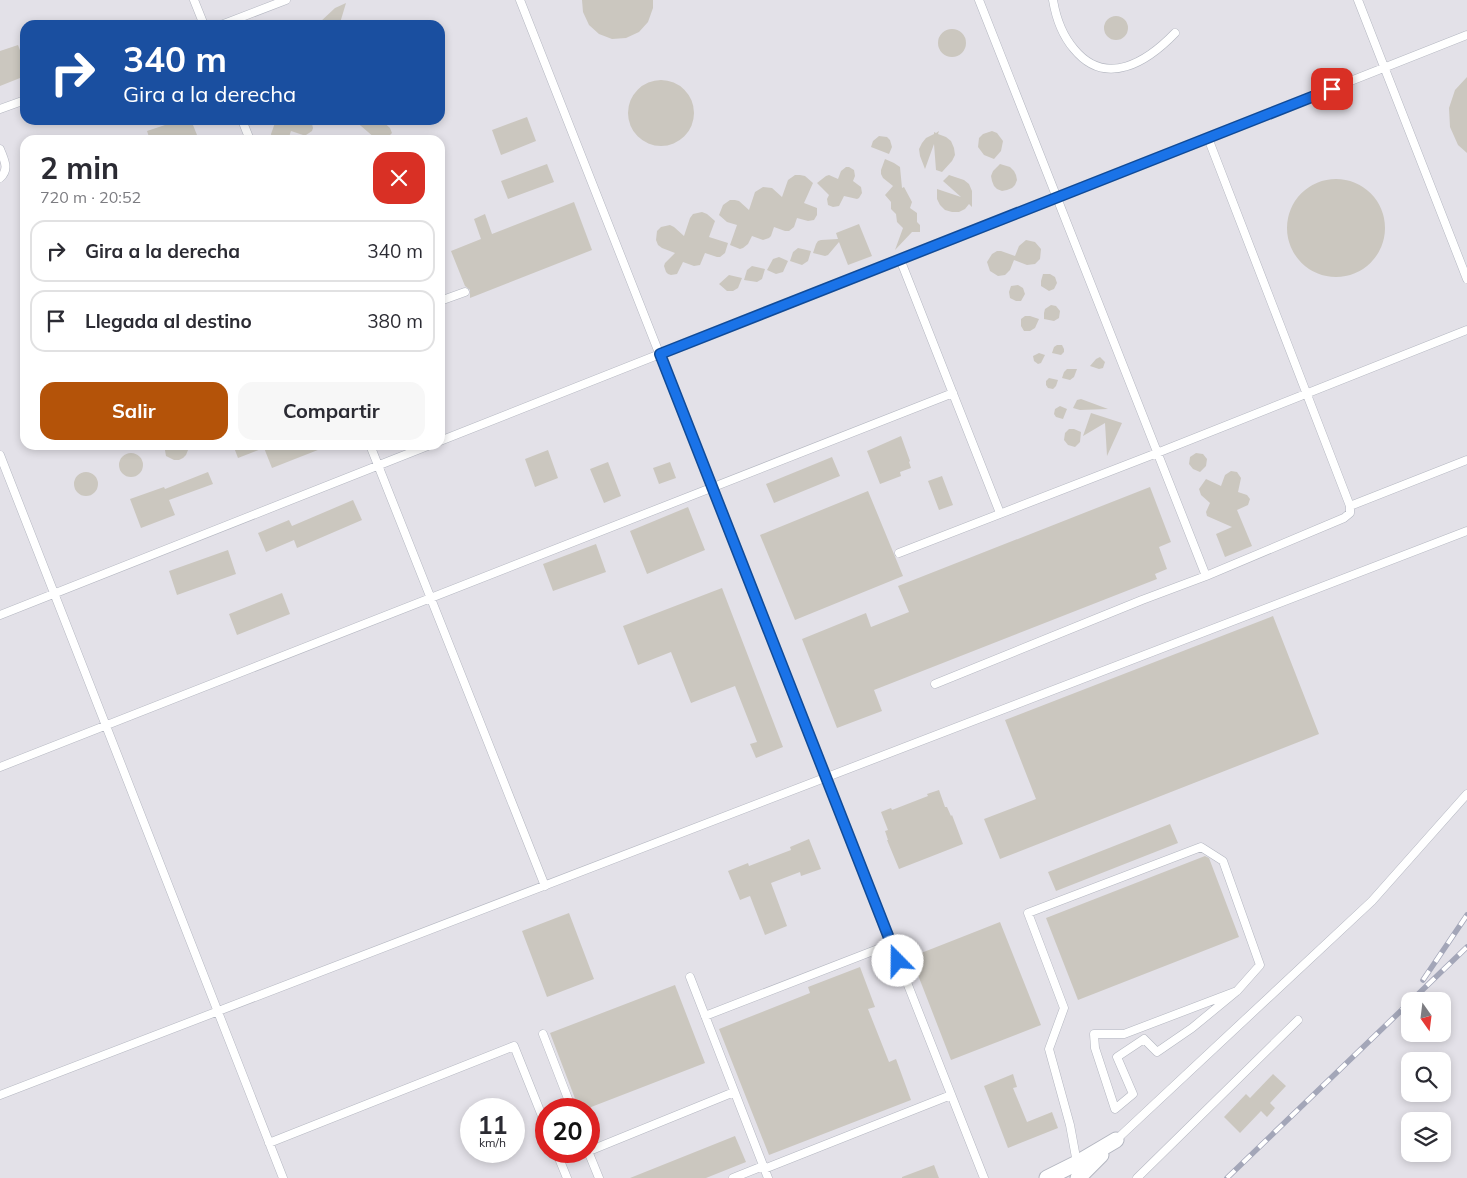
<!DOCTYPE html>
<html lang="es">
<head>
<meta charset="utf-8">
<style>
	body { margin:0; font-family:Mulish,sans-serif; background:#f7f7f7; color:#2b2b33; height:100vh; display:flex; flex-direction:column; font-size:19px; white-space:nowrap }
	* { box-sizing:border-box; margin:0 }
	p { font-size:16px; color:#7c7c81 }
	.icon { flex:none; width:28px; height:28px; fill:none; stroke:currentColor; stroke-width:2; stroke-linecap:round; stroke-linejoin:round }
	.map { position:relative; flex:1; overflow:hidden }
	.details { position:absolute; left:20px; top:135px; width:425px; height:315px; display:flex; flex-direction:column; background:#fff; border-radius:15px; box-shadow:0 2px 8px #0003 }
	.details>* { flex:none }
	.hud { position:absolute; left:20px; top:20px; width:425px; height:105px; border-radius:15px; box-shadow:0 2px 8px #0003; background:#1a4fa0; color:#fff; overflow:hidden }
	.needle { width:32px; rotate:166deg }
	.buttons { position:absolute; left:1401px; top:992px; display:grid; gap:10px }
	.buttons a { display:grid; place-items:center; width:50px; height:50px; border-radius:10px; background:#fff; box-shadow:0 2px 8px #0003; font-size:25px }
	.speed { position:absolute; left:460px; top:1098px; display:flex; gap:10px; font-size:25px; font-weight:700; text-align:center }
	.speed>* { display:grid; place-content:center; width:65px; height:65px; border-radius:50%; background:#fff; box-shadow:0 2px 8px #0003; line-height:1 }
	.speed small { font-size:12px; font-weight:400 }
	.speed .limit { border:8px solid #d22; background:#fff; color:#111 }
	.pin { position:absolute; display:grid; place-items:center; width:42px; height:42px; color:#fff; margin:-21px; border-radius:10px; box-shadow:0 2px 8px #0006 }
	.me { position:absolute; width:55px; margin:-28px; rotate:338deg; stroke-linejoin:round; filter:drop-shadow(0 0 4px #0008) }
	.turn { display:flex; align-items:center; gap:18px; height:105px; padding:0 20px; font-size:22px }
	.turn .icon { width:65px; height:65px; stroke-width:2.5 }
	.turn b { display:block; font-size:35px; line-height:42px }
	.round { display:grid; place-items:center; flex:none; width:52px; height:52px; border-radius:15px; background:#f7f7f7 }
	.summary { display:flex; align-items:center; justify-content:space-between; height:85px; padding:0 20px }
	h1 { font-size:30px; font-weight:700; line-height:38px }
	.action { display:flex; gap:10px; margin-top:auto; padding:10px 20px }
	.action a { flex:1; height:58px; border-radius:15px; background:#b45309; color:#fff; font-size:20px; font-weight:700; line-height:58px; text-align:center }
	.action a+a { background:#f7f7f7; color:#2b2b33 }
	ul { padding:0; list-style:none }
	li { display:flex; align-items:center; gap:15px; height:62px; margin:0 10px 8px; padding:0 10px; border:2px solid #e1e1e2; border-radius:15px }
	li div { flex:1 }
	li b { display:block; font-size:19px }
	li em { font-style:normal }
	.map>svg:first-child { display:block }
	.industrial { fill:#e3e1e8; fill-rule:evenodd }
	.building { fill:#cbc7bf }
	.lines { fill:none; stroke-linecap:round; stroke-linejoin:round }
	.lane-casing { stroke:#b4b7c1; stroke-width:9 }
	.street-casing { stroke:#b4b7c1; stroke-width:17 }
	.lane { stroke:#fff; stroke-width:8 }
	.street { stroke:#fff; stroke-width:15 }
	.rail-casing { stroke:#a3a6b8; stroke-width:5.5 }
	.rail { stroke:#fff; stroke-width:4; stroke-dasharray:11; stroke-linecap:butt }
	.route-casing { stroke:#114b97; stroke-width:12 }
	.route { stroke:#1a73e8; stroke-width:9 }
</style>
</head>
<body>
<div class="map">
<svg width="1467" height="1178" viewBox="0 0 1467 1178">
	<rect width="100%" height="100%" fill="#efe9e1"/>
	<!-- industrial -->
	<path class="industrial" d="M0,0H1467V1178H0ZM25,25H440V120H25ZM25,140H440V445H25ZM1410,1001H1442V1034H1410ZM1410,1061H1442V1094H1410ZM471,1109H514V1151H471ZM546,1109H589V1151H546ZM1410,1121H1442V1154H1410Z"/>
	<!-- building -->
	<path class="building" d="M582,0H653V8L648,22L639,32L626,38L612,39L599,34L589,25L583,12Z
		M346,3L340,23H319L335,8Z
		M1104 28a12 12 0 1 1 24 0a12 12 0 1 1-24 0Z
		M938 43a14 14 0 1 1 28 0a14 14 0 1 1-28 0Z
		M18,45L25,63V76L0,86V51Z
		M1467,77V153L1458,145L1450,127L1449,108L1455,90Z
		M628 113a33 33 0 1 1 66 0a33 33 0 1 1-66 0Z
		M527,117L536,141L501,155L492,130Z
		M163,120H191L199,140H150L147,131L165,125Z
		M276,120H311L313,128L312,131L306,135H303L291,131L288,140H272L271,134Z
		M354,120H381L390,128L392,133L387,138L375,135V138Z
		M939,131L938,134L946,137L951,141L954,148L955,155L952,161L942,172L936,170L934,144L925,169L920,156L919,149L922,143L926,138L934,134V132L936,133Z
		M992,131L997,133L1003,141L1001,151L994,159L984,155L978,147L979,138L983,134Z
		M879,136L887,137L890,140L892,147L889,154L871,147L873,141Z
		M885,159L894,163L900,167L902,188L904,187L912,202L910,208L917,213V222L920,225V232H912L895,250L903,228L897,222L896,214L891,209V202L885,195L893,186L883,178L881,174V170Z
		M547,164L554,182L508,199L501,181Z
		M1000,164L1010,167L1014,171L1016,175L1017,180L1015,185L1012,188L1007,190L1002,191L997,189L994,186L992,181L991,176L993,171Z
		M846,167H849L854,170L855,176L853,181L861,187L862,193L859,198L857,199L844,196L839,206L833,207L828,205L827,199L829,195L817,183L826,176L829,175L838,179L841,171Z
		M795,175H800L805,176L813,183L804,203L817,208V215L814,220L808,221L797,218L794,227L789,231H785L774,227L771,236L769,238L763,240L752,236L748,244L743,248L740,249L730,245L737,225L727,222L719,215L723,205L730,200H735L739,201L749,210L755,192L763,187L772,188L782,197L788,180Z
		M949,175L964,180L969,184L972,191V207L969,204L965,209L959,212H952L945,210L940,205L937,199V189L961,197L943,181Z
		M1287 228a49 49 0 1 1 98 0a49 49 0 1 1-98 0Z
		M574,202L592,250L470,298V290L465,286L451,251L481,239L474,219L485,214L492,234Z
		M702,212L707,214L715,221L709,237L728,243L725,253L720,257H717L705,253L700,265L694,266L683,262L677,274L671,275L668,274L666,272L664,266L665,263L675,253L662,248L658,245L656,240L657,231L661,227L670,225L674,227L684,236L690,218L693,214Z
		M859,224L872,256L848,265L839,242L828,255L825,256L813,253L816,244L818,241L821,240L838,239L836,233Z
		M1026,240L1035,242L1041,249L1040,259L1035,264L1027,265L1014,260L1010,270L1005,275L998,276L990,271L987,262L992,254L997,251H1001L1015,256L1019,246Z
		M798,248L811,251L808,261L802,265L790,261L793,252Z
		M779,257L788,261L783,272L776,274L767,270L773,259Z
		M752,266L765,269L762,279L757,282L744,280L747,270Z
		M1043,274H1050L1055,277L1057,283L1054,289L1049,291L1041,286V281Z
		M729,275L742,278L738,288L733,291H727L719,284Z
		M1018,285L1023,288L1025,294L1021,301H1016L1010,298L1009,292L1011,286Z
		M1051,305L1056,306L1060,311L1059,318L1054,321L1044,319V313L1045,309Z
		M1025,316H1030L1039,319L1035,328L1030,331H1024L1021,326V319Z
		M1057,345H1062L1064,349V352L1061,355L1052,353L1054,347Z
		M1039,353L1045,355L1041,363L1038,364L1034,361L1033,356Z
		M1100,357L1105,362L1103,368L1099,369L1090,366L1096,359Z
		M1067,369H1077L1074,377L1070,380L1062,378L1064,372Z
		M1049,378L1058,380L1056,386L1053,389L1048,388L1046,385V381Z
		M1081,399L1108,409L1080,410L1073,408L1077,400Z
		M1060,406L1067,409L1063,419L1056,417L1054,414L1055,409Z
		M1091,413L1122,423L1107,456L1105,423L1083,436Z
		M1069,429H1074L1081,432L1080,442L1075,447L1068,445L1064,440L1065,433Z
		M901,436L910,461L909,462L911,468L900,472L901,476L880,484L867,451Z
		M164,445H190L186,455L183,458L179,460H174L166,456Z
		M233,445H328V446L272,468L264,448L238,458Z
		M548,450L558,478L535,487L525,459Z
		M1196,453L1203,454L1207,459L1206,466L1200,472L1193,469L1189,464L1190,457Z
		M119 465a12 12 0 1 1 24 0a12 12 0 1 1-24 0Z
		M832,457L840,476L774,503L766,484Z
		M608,462L621,496L604,503L590,469Z
		M670,462L676,478L659,484L653,468Z
		M1231,471L1237,472L1241,478L1238,492L1247,495L1250,499L1248,505L1237,510L1252,546L1225,557L1216,534L1232,527L1207,516L1206,512L1210,503L1201,495L1199,489L1206,479L1221,486L1225,475Z
		M208,472L213,484L169,500L175,515L141,528L130,499L164,487L165,489Z
		M74 484a12 12 0 1 1 24 0a12 12 0 1 1-24 0Z
		M942,476L953,505L939,510L928,481Z
		M1150,487L1171,542L1159,547L1167,569L1155,574L1157,579L874,690L882,711L837,728L802,639L866,613L871,627L909,612L898,586Z
		M868,491L903,576L795,620L760,535Z
		M353,500L362,520L297,548L294,540L266,552L258,533L289,520L292,526Z
		M688,507L705,550L647,574L630,531Z
		M596,544L606,572L553,591L543,564Z
		M228,550L236,574L177,595L169,571Z
		M722,588L783,747L756,758L750,744L757,742L735,686L691,703L671,652L638,665L623,626Z
		M282,593L290,614L237,635L229,614Z
		M1273,616L1319,734L1000,859L984,819L1036,799L1005,720Z
		M939,790L945,807H947L951,816L952,815L963,844L899,869L887,840H888L885,831L888,830L881,812L891,808L892,810L928,796L927,794Z
		M1170,824L1178,843L1056,891L1048,872Z
		M809,839L821,869L801,876L800,872L771,883L787,926L765,935L750,896L740,900L728,871L748,863L749,866L791,850L790,847Z
		M1205,856L1209,858L1239,937L1078,1000L1046,918Z
		M569,913L594,979L547,997L522,931Z
		M1000,922L1041,1025L951,1060L911,957Z
		M860,967L875,1007L868,1009L889,1062L896,1059L911,1100L769,1155L719,1029L810,993L808,987Z
		M675,985L705,1063L586,1109H579L550,1033Z
		M1013,1074L1017,1087L1013,1088L1027,1122L1052,1112L1058,1128L1008,1148L984,1086Z
		M1273,1074L1286,1086L1270,1103L1275,1108L1267,1117L1261,1111L1240,1133L1224,1117L1246,1094L1250,1098Z
		M735,1136L746,1162L706,1178H630Z
		M934,1165L939,1178H902V1177Z"/>
	<g class="lines">
		<defs>
			<path id="lane" d="M194,0L204,25
				M520,0L984,1178
				M979,0L1206,576
				M1053,0C1056,18 1062,35 1074,49C1106,88 1147,62 1175,33
				M1358,0L1467,279
				M221,25L286,0
				M0,109L25,100
				M242,120L250,140
				M0,149C4,160 10,169 0,178
				M900,259L1000,513
				M440,301L465,292
				M440,441L1467,35
				M370,445L545,886
				M0,455L283,1178
				M1350,506L1467,460
				M899,553L1157,453L1467,330
				M0,615L430,445
				M935,684L1142,600L1206,576L1344,518L1350,513V506L1208,138
				M0,767L953,393
				M690,977L768,1178
				M705,1016L891,944
				M543,1034L572,1109
				M0,1095L1467,531
				M1116,1140L1372,901L1467,794
				M269,1143L514,1046L546,1126
				M556,1151L567,1178
				M588,1151L599,1178
				M589,1151L734,1092
				M1077,1163L1070,1125L1049,1049L1064,1008L1028,913L1201,847L1223,861L1260,965L1237,991L1124,1034H1094L1095,1048L1115,1109L1133,1094L1117,1057L1144,1039L1157,1052L1192,1028L1237,991
				M764,1169L951,1095
				M733,1178L763,1166
				M1137,1178L1298,1020"/>
			<path id="street" d="M1047,1178L1077,1163L1116,1140
				M1078,1178L1101,1155"/>
		</defs>
		<!-- lane casing -->
		<use href="#lane" class="lane-casing"/>
		<!-- street casing -->
		<use href="#street" class="street-casing"/>
		<!-- lane -->
		<use href="#lane" class="lane"/>
		<!-- street -->
		<use href="#street" class="street"/>
		<defs>
			<path id="rail" d="M1423,980L1467,915
				M1411,1001L1467,947
				M1227,1178L1410,1002"/>
		</defs>
		<!-- rail casing -->
		<use href="#rail" class="rail-casing"/>
		<!-- rail -->
		<use href="#rail" class="rail"/>
	</g>
	<g class="lines">
		<defs>
			<path id="route" d="M898,961L660,354L1332,89"/>
		</defs>
		<!-- route casing -->
		<use href="#route" class="route-casing"/>
		<!-- route -->
		<use href="#route" class="route"/>
	</g>
</svg>
<div class="buttons">
<a><svg class="needle" viewBox="-14 -14 28 28"><path d="M0-13l5 13h-10z" fill="#e53935"/><path d="M0 13l5-13h-10z" fill="#7c7c81"/></svg></a>
<a><svg class="icon" aria-label="search" viewBox="0 0 24 24"><circle cx="10" cy="10" r="6"/><path d="M15 15l6 6"/></svg></a>
<a><svg class="icon" aria-label="layers" viewBox="0 0 24 24"><path d="M12 4l9 5-9 5-9-5zM3 14l9 5 9-5"/></svg></a>
</div>
<div class="speed"><div>11<small>km/h</small></div><div class="limit">20</div></div>
<div class="pin" style="left:1332px;top:89px;background:#d93025"><svg class="icon" aria-label="arrive" viewBox="0 0 24 24"><path d="M6 21V4h12l-3 4 3 4H6"/></svg></div>
<svg class="me" style="left:898px;top:961px" viewBox="-20 -20 40 40"><circle r="19" fill="#fff"/><path d="M0-13L10 11 0 6-10 11z" fill="#1a73e8"/></svg>
<div class="hud">
<div class="turn"><svg class="icon" aria-label="right" viewBox="0 0 24 24"><path d="M7 20v-9h11M14 6l5 5-5 5"/></svg><div><b>340 m</b>Gira a la derecha</div></div>
</div>
<section class="details">
<div class="summary"><div><h1>2 min</h1><p>720 m · 20:52</p></div><a class="round" style="background:#d93025;color:#fff"><svg class="icon" aria-label="close" viewBox="0 0 24 24"><path d="M6 6l12 12M18 6L6 18"/></svg></a></div>
<ul>
<li><svg class="icon" aria-label="right" viewBox="0 0 24 24"><path d="M7 20v-9h11M14 6l5 5-5 5"/></svg><div><b>Gira a la derecha</b></div><em>340 m</em></li>
<li><svg class="icon" aria-label="arrive" viewBox="0 0 24 24"><path d="M6 21V4h12l-3 4 3 4H6"/></svg><div><b>Llegada al destino</b></div><em>380 m</em></li>
</ul>
<div class="action"><a>Salir</a><a>Compartir</a></div>
</section>
</div>
</body>
</html>
